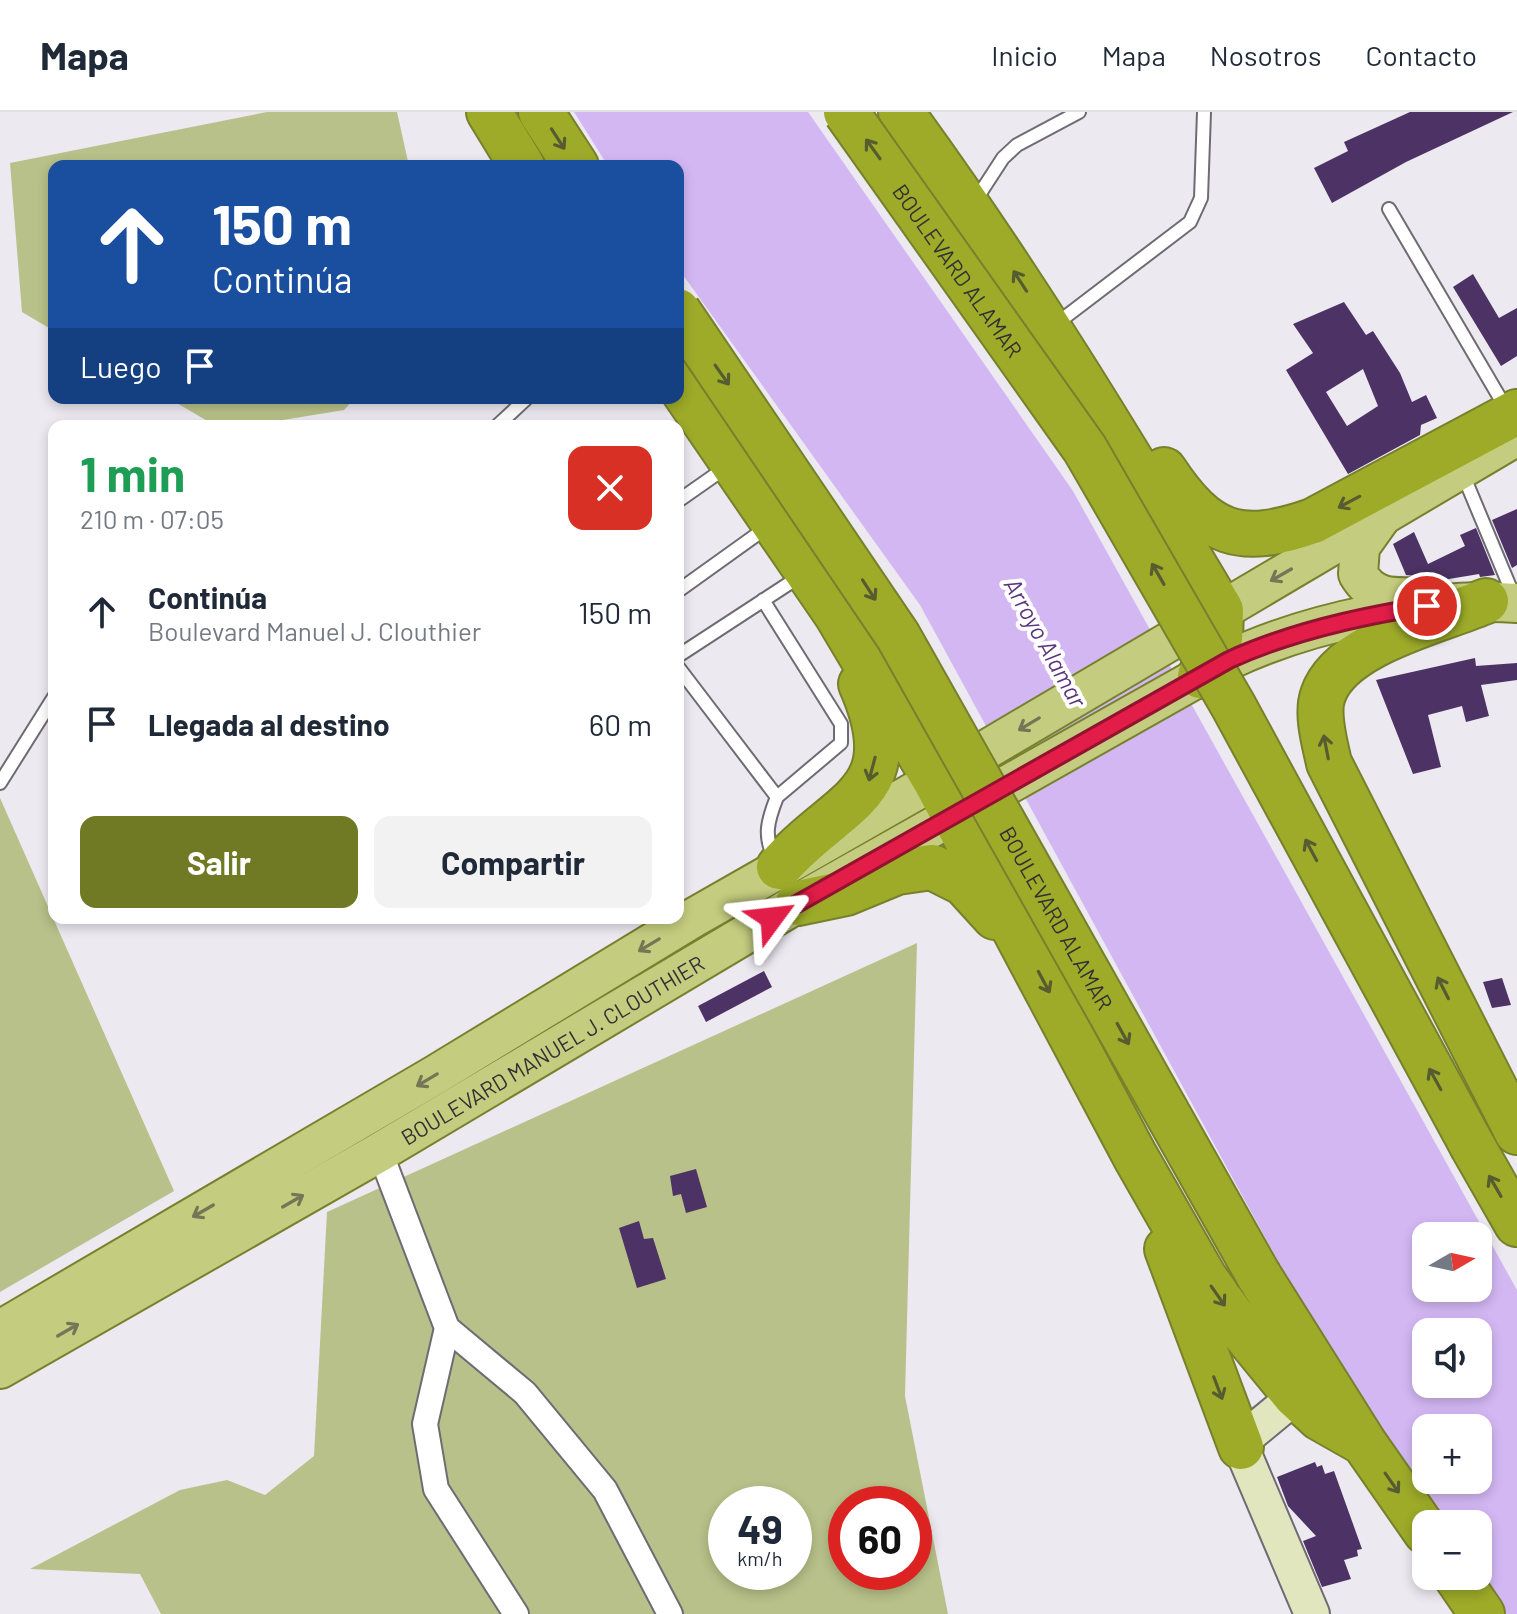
<!DOCTYPE html>
<html lang="es">
<head>
<meta charset="utf-8">
<style>
	body { margin:0; font-family:Barlow,sans-serif; background:#f2f2f3; color:#1f2937; height:100vh; display:flex; flex-direction:column; font-size:30px; white-space:nowrap }
	* { box-sizing:border-box; margin:0 }
	p { font-size:26px; color:#747a83 }
	.icon { flex:none; width:44px; height:44px; fill:none; stroke:currentColor; stroke-width:2; stroke-linecap:round; stroke-linejoin:round }
	.map { position:relative; flex:1; overflow:hidden }
	.drawer { position:absolute; left:48px; top:308px; width:636px; height:504px; display:flex; flex-direction:column; background:#fff; border-radius:16px; box-shadow:0 4px 12px #0003 }
	.drawer>* { flex:none }
	.top-card { position:absolute; left:48px; top:48px; width:636px; height:244px; border-radius:16px; box-shadow:0 4px 12px #0003; background:#1a4fa0; color:#fff; overflow:hidden }
	.needle { width:52px; rotate:81deg }
	.fabs { position:absolute; left:1412px; top:1110px; display:grid; gap:16px }
	.fabs a { display:grid; place-items:center; width:80px; height:80px; border-radius:16px; background:#fff; box-shadow:0 4px 12px #0003; font-size:40px }
	.speed { position:absolute; left:708px; top:1374px; display:flex; gap:16px; font-size:40px; font-weight:700; text-align:center }
	.speed>* { display:grid; place-content:center; width:104px; height:104px; border-radius:50%; background:#fff; box-shadow:0 4px 12px #0003; line-height:1 }
	.speed small { font-size:20px; font-weight:400 }
	.speed .limit { border:12px solid #d22; background:#fff; color:#111 }
	.pin { position:absolute; display:grid; place-items:center; width:68px; height:68px; color:#fff; margin:-34px; border:4px solid #fff; border-radius:50%; box-shadow:0 2px 8px #0007 }
	.me { position:absolute; width:88px; margin:-44px; rotate:60deg; stroke-linejoin:round; filter:drop-shadow(0 0 6px #0008) }
	.turn { display:flex; align-items:center; gap:28px; height:168px; padding:0 32px; font-size:36px }
	.turn .icon { width:104px; height:104px; stroke-width:2.5 }
	.turn b { display:block; font-size:56px; line-height:68px }
	.then { display:flex; align-items:center; height:76px; padding:0 32px; background:#0003; gap:16px; font-size:30px }
	.round { display:grid; place-items:center; flex:none; width:84px; height:84px; border-radius:16px; background:#f2f2f3 }
	.headline { display:flex; align-items:center; justify-content:space-between; height:136px; padding:0 32px }
	h1 { font-size:48px; font-weight:700; line-height:60px; color:#1e9e55 }
	.primary-button { display:flex; gap:16px; margin-top:auto; padding:16px 32px }
	.primary-button a { flex:1; height:92px; border-radius:16px; background:#707a25; color:#fff; font-size:32px; font-weight:700; line-height:92px; text-align:center }
	.primary-button a+a { background:#f2f2f3; color:#1f2937 }
	ul { padding:0; list-style:none }
	li { display:flex; align-items:center; gap:24px; height:112px; padding:0 32px }
	li div { flex:1 }
	li b { display:block; font-size:30px }
	li em { font-style:normal }
	header { display:flex; align-items:center; gap:48px; box-sizing:border-box; height:112px; padding:0 40px; background:#fff; border-bottom:2px solid #e0e1e3 }
	header strong { font-size:38px }
	nav { display:flex; gap:44px; margin-inline-start:auto; font-size:28px }
	.map>svg:first-child { display:block }
	.green { fill:#b8c189; fill-rule:evenodd }
	.water { fill:#d3b7f3; fill-rule:evenodd }
	.building { fill:#4c3265; fill-rule:evenodd }
	.lines { fill:none; stroke-linecap:round; stroke-linejoin:round }
	.lane-casing { stroke:#6e6b72; stroke-width:16 }
	.street-casing { stroke:#6e6b72; stroke-width:28 }
	.secondary-casing { stroke:#6e6b72; stroke-width:38 }
	.primary-casing { stroke:#77802c; stroke-width:42 }
	.highway-casing { stroke:#77802c; stroke-width:48 }
	.lane { stroke:#fff; stroke-width:12 }
	.street { stroke:#fff; stroke-width:24 }
	.secondary { stroke:#e2e6bf; stroke-width:34 }
	.primary { stroke:#c4cd7f; stroke-width:38 }
	.highway { stroke:#9dab29; stroke-width:44 }
	.highway-bridge-casing { stroke:#77802c; stroke-width:48; stroke-linecap:butt }
	.highway-bridge { stroke:#9dab29; stroke-width:44 }
	.oneway { stroke:#575b30 }
	.oneway2 { stroke:#737755 }
	.route-casing { stroke:#92132f; stroke-width:20 }
	.route { stroke:#e11d48; stroke-width:14 }
	.labels { text-anchor:middle; dominant-baseline:central; stroke-width:8; stroke-linejoin:round; paint-order:stroke }
	.street-label { font-size:22px; fill:#313033; stroke:#fff }
	.water-label { font-size:24px; font-style:italic; fill:#5a357c; stroke:#fff }
</style>
</head>
<body>
<header>
<strong>Mapa</strong>
<nav><a>Inicio</a><a>Mapa</a><a>Nosotros</a><a>Contacto</a></nav>
</header>
<div class="map">
<svg width="1517" height="1502" viewBox="0 0 1517 1502">
	<rect width="100%" height="100%" fill="#ece9f1"/>
	<!-- green -->
	<path class="green" d="M267,0H397L409,54H54V219L22,200L10,51Z
		M168,286H355L344,298L246,314H216Z
		M0,686L174,1079L0,1180Z
		M917,831L905,1284L948,1502H161L140,1462L30,1457L180,1378L227,1368L265,1383L314,1344L327,1100ZM726,1392H794V1460H726ZM846,1392H914V1460H846Z"/>
	<!-- water -->
	<path class="water" d="M574,0H808L1073,379L1517,1178V1502H1506L1478,1463V1412H1444L1316,1219L920,493L678,156V54H608ZM1426,1124H1478V1176H1426ZM1426,1220H1478V1272H1426ZM1426,1316H1478V1368H1426Z"/>
	<!-- building -->
	<path class="building" d="M1410,0H1513L1406,50L1332,91L1314,56L1348,39L1344,30Z
		M1473,162L1499,206L1517,196V244L1501,254L1453,175Z
		M1344,190L1366,223L1373,219L1400,261L1412,290L1426,283L1437,306L1421,313L1420,323L1348,362L1286,258L1313,241L1293,212ZM1363,257L1378,294L1347,314L1326,280Z
		M1517,397V453L1512,456L1492,408Z
		M1476,416L1495,463L1480,465L1479,462L1431,470L1426,465L1406,463L1393,432L1414,420L1428,452L1465,434L1460,423Z
		M1475,546L1476,554L1517,551V568L1481,573L1489,604L1466,610L1462,594L1428,603L1441,655L1413,662L1376,568Z
		M764,859L772,875L706,910L698,894Z
		M1502,866L1511,893L1492,896L1483,870Z
		M696,1057L707,1095L686,1101L681,1082L673,1084L670,1064Z
		M639,1109L644,1127L653,1126L666,1167L637,1176L619,1116Z
		M1315,1350L1317,1355L1322,1353L1325,1362L1334,1359L1362,1437L1357,1438L1358,1444L1344,1448L1351,1467L1322,1475L1303,1429L1316,1424L1288,1394L1277,1365Z"/>
	<g class="lines">
		<defs>
			<path id="lane" d="M975,89L1003,46L1017,33L1079,0
				M1389,97L1507,298
				M1056,212L1190,110L1201,86L1204,0
				M497,314L527,286
				M1462,360L1515,487
				M678,389L728,354
				M678,479L766,416
				M763,488L841,612V631L777,685
				M678,544L802,463
				M678,555L777,685C767,710 763,725 776,749
				M0,671L54,585"/>
			<path id="street" d="M380,1040L447,1216L525,1281L605,1378L670,1502
				M447,1216L425,1312L436,1377L516,1502"/>
			<path id="secondary" d="M1312,1502L1241,1335L1245,1326L1314,1269"/>
			<g id="primary">
				<path d="M1380,407L1360,435L1358,462C1372,486 1390,486 1416,485"/>
				<path d="M0,1218L435,963L693,806L935,668L1517,324"/>
				<path id="s1" d="M0,1257L380,1040L798,791L1229,548C1309,510 1428,485 1517,491"/>
			</g>
			<path id="highway" d="M489,0L522,54
				M541,0L576,54
				M901,0C1018,160 1120,328 1221,498L1220,527L1200,564
				M678,271L837,503L935,668L1135,1044L1204,1165L1245,1222L1295,1283L1320,1306L1364,1331
				M1164,358C1207,423 1239,435 1313,409L1517,300
				M1486,489C1439,509 1340,531 1323,583C1316,602 1325,632 1329,651L1517,1020
				M779,755C838,687 910,684 861,572
				M798,791L846,781L897,760L932,755L964,771L995,805
				M1473,1035L1517,1112
				M1167,1137L1241,1335
				M1259,1164L1364,1331L1426,1420
				M1456,1464L1482,1502"/>
		</defs>
		<!-- lane casing -->
		<use href="#lane" class="lane-casing"/>
		<!-- street casing -->
		<use href="#street" class="street-casing"/>
		<!-- secondary casing -->
		<use href="#secondary" class="secondary-casing"/>
		<!-- primary casing -->
		<use href="#primary" class="primary-casing"/>
		<!-- highway casing -->
		<use href="#highway" class="highway-casing"/>
		<!-- lane -->
		<use href="#lane" class="lane"/>
		<!-- street -->
		<use href="#street" class="street"/>
		<!-- secondary -->
		<use href="#secondary" class="secondary"/>
		<!-- primary -->
		<use href="#primary" class="primary"/>
		<!-- highway -->
		<use href="#highway" class="highway"/>
		<defs>
			<g id="highway-bridge">
				<path id="s2" d="M846,0L1085,337L1234,595L1473,1035"/>
				<path id="s3" d="M678,199L898,524L1259,1164"/>
			</g>
		</defs>
		<!-- highway-bridge casing -->
		<use href="#highway-bridge" class="highway-bridge-casing"/>
		<!-- highway-bridge -->
		<use href="#highway-bridge" class="highway-bridge"/>
	</g>
	<!-- one-way arrows -->
	<defs><path id="oneway-shaft" d="M-6 0H5M1.5-3L5.5 0L1.5 3" fill="none" stroke-width="1.6" stroke-linecap="round" stroke-linejoin="round" transform="scale(2)"/></defs>
	<g class="oneway">
		<use href="#oneway-shaft" transform="translate(558 27) rotate(57)"/>
		<use href="#oneway-shaft" transform="translate(873 37) rotate(-126)"/>
		<use href="#oneway-shaft" transform="translate(1020 169) rotate(-123)"/>
		<use href="#oneway-shaft" transform="translate(722 263) rotate(55)"/>
		<use href="#oneway-shaft" transform="translate(1349 390) rotate(152)"/>
		<use href="#oneway-shaft" transform="translate(1158 462) rotate(-120)"/>
		<use href="#oneway-shaft" transform="translate(869 478) rotate(57)"/>
		<use href="#oneway-shaft" transform="translate(1326 635) rotate(-101)"/>
		<use href="#oneway-shaft" transform="translate(872 657) rotate(105)"/>
		<use href="#oneway-shaft" transform="translate(1311 738) rotate(-118)"/>
		<use href="#oneway-shaft" transform="translate(1044 870) rotate(62)"/>
		<use href="#oneway-shaft" transform="translate(1443 876) rotate(-117)"/>
		<use href="#oneway-shaft" transform="translate(1123 922) rotate(61)"/>
		<use href="#oneway-shaft" transform="translate(1435 967) rotate(-119)"/>
		<use href="#oneway-shaft" transform="translate(1495 1074) rotate(-120)"/>
		<use href="#oneway-shaft" transform="translate(1218 1184) rotate(55)"/>
		<use href="#oneway-shaft" transform="translate(1218 1276) rotate(69)"/>
		<use href="#oneway-shaft" transform="translate(1392 1371) rotate(55)"/>
	</g>
	<g class="oneway2">
		<use href="#oneway-shaft" transform="translate(1281 463) rotate(150)"/>
		<use href="#oneway-shaft" transform="translate(1029 612) rotate(149)"/>
		<use href="#oneway-shaft" transform="translate(649 833) rotate(149)"/>
		<use href="#oneway-shaft" transform="translate(427 968) rotate(149)"/>
		<use href="#oneway-shaft" transform="translate(293 1089) rotate(-30)"/>
		<use href="#oneway-shaft" transform="translate(203 1099) rotate(150)"/>
		<use href="#oneway-shaft" transform="translate(68 1218) rotate(-30)"/>
	</g>
	<g class="lines">
		<defs>
			<path id="route" d="M772,806L1229,548C1290,520 1361,504 1427,494"/>
		</defs>
		<!-- route casing -->
		<use href="#route" class="route-casing"/>
		<!-- route -->
		<use href="#route" class="route"/>
	</g>
	<g class="labels">
		<!-- street labels -->
		<g class="street-label">
			<text stroke="none"><textPath href="#s2" startOffset="194">BOULEVARD ALAMAR</textPath></text>
			<text stroke="none"><textPath href="#s3" startOffset="716">BOULEVARD ALAMAR</textPath></text>
			<text stroke="none"><textPath href="#s1" startOffset="638">BOULEVARD MANUEL J. CLOUTHIER</textPath></text>
		</g>
		<!-- water labels -->
		<g class="water-label">
			<text transform="translate(1046 530) rotate(61)">Arroyo Alamar</text>
		</g>
	</g>
</svg>
<div class="fabs">
<a><svg class="needle" viewBox="-14 -14 28 28"><path d="M0-13l5 13h-10z" fill="#e53935"/><path d="M0 13l5-13h-10z" fill="#747a83"/></svg></a>
<a><svg class="icon" aria-label="sound" viewBox="0 0 24 24"><path d="M4 9h4l5-4v14l-5-4H4zM17 9q2 3 0 6"/></svg></a>
<a>+</a>
<a>−</a>
</div>
<div class="speed"><div>49<small>km/h</small></div><div class="limit">60</div></div>
<div class="pin" style="left:1427px;top:494px;background:#d93025"><svg class="icon" aria-label="arrive" viewBox="0 0 24 24"><path d="M6 21V4h12l-3 4 3 4H6"/></svg></div>
<svg class="me" style="left:772px;top:806px" viewBox="-20 -20 40 40"><path d="M0-17L14 15 0 8-14 15z" fill="#e11d48" stroke="#fff" stroke-width="4"/></svg>
<div class="top-card">
<div class="turn"><svg class="icon" aria-label="ahead" viewBox="0 0 24 24"><path d="M12 20V5M6 11l6-6 6 6"/></svg><div><b>150 m</b>Continúa</div></div>
<div class="then">Luego<svg class="icon" aria-label="arrive" viewBox="0 0 24 24"><path d="M6 21V4h12l-3 4 3 4H6"/></svg></div>
</div>
<section class="drawer">
<div class="headline"><div><h1>1 min</h1><p>210 m · 07:05</p></div><a class="round" style="background:#d93025;color:#fff"><svg class="icon" aria-label="close" viewBox="0 0 24 24"><path d="M6 6l12 12M18 6L6 18"/></svg></a></div>
<ul>
<li><svg class="icon" aria-label="ahead" viewBox="0 0 24 24"><path d="M12 20V5M6 11l6-6 6 6"/></svg><div><b>Continúa</b><p>Boulevard Manuel J. Clouthier</p></div><em>150 m</em></li>
<li><svg class="icon" aria-label="arrive" viewBox="0 0 24 24"><path d="M6 21V4h12l-3 4 3 4H6"/></svg><div><b>Llegada al destino</b></div><em>60 m</em></li>
</ul>
<div class="primary-button"><a>Salir</a><a>Compartir</a></div>
</section>
</div>
</body>
</html>
